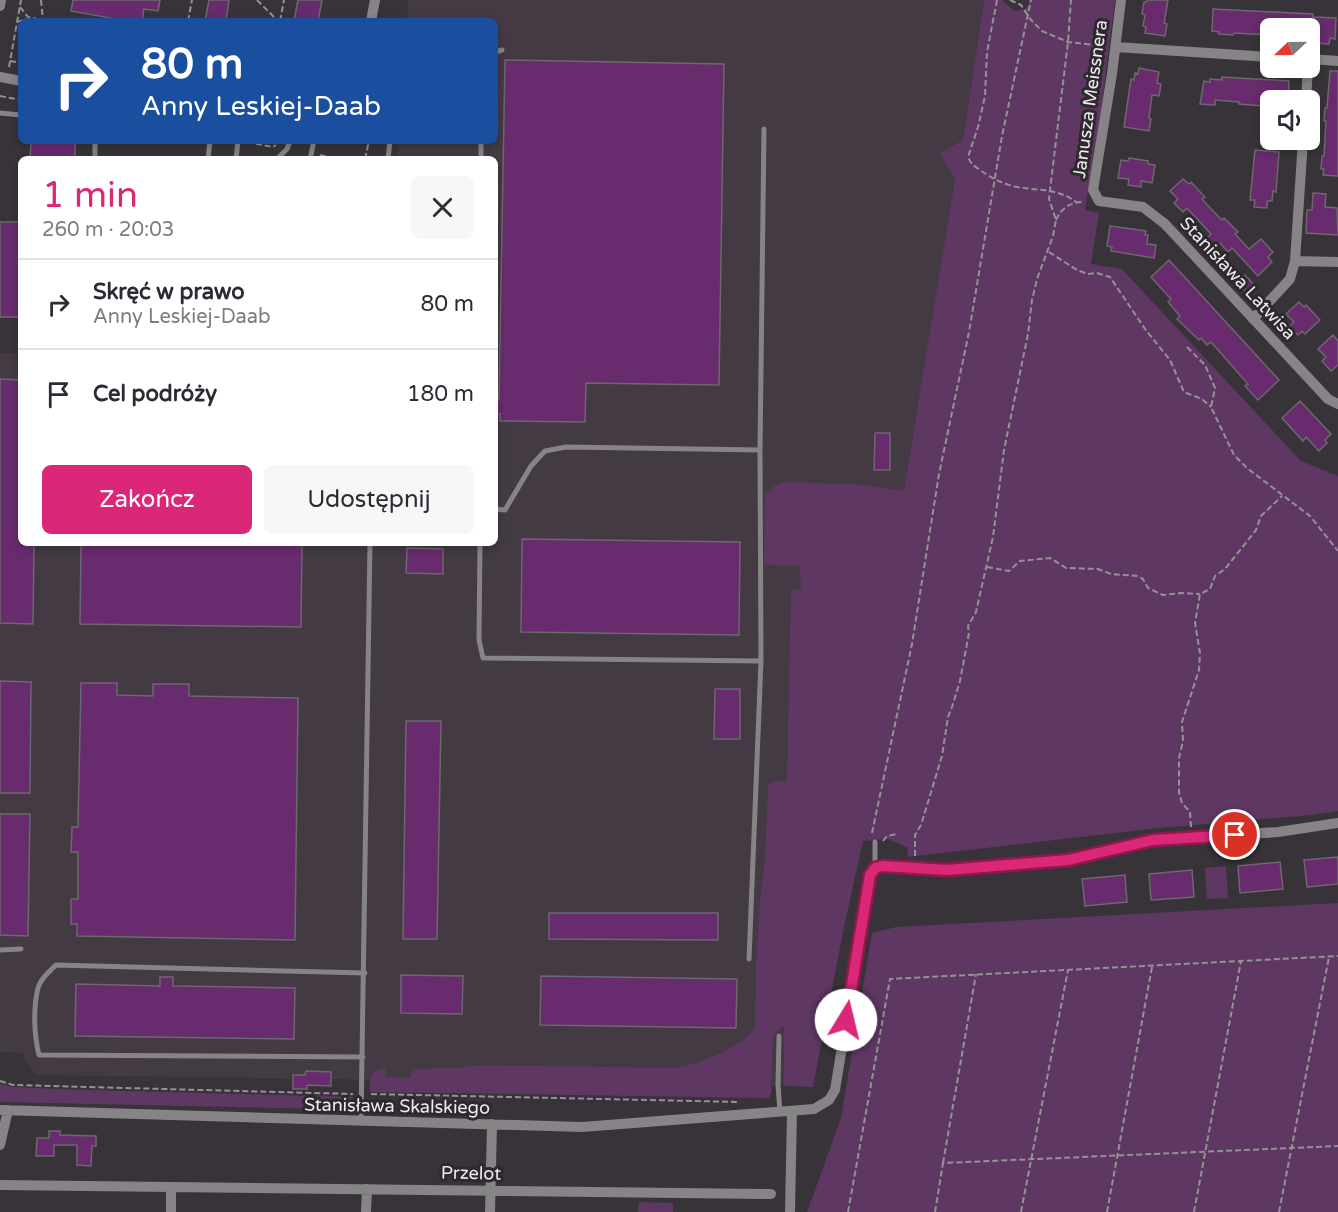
<!DOCTYPE html>
<html lang="pl">
<head>
<meta charset="utf-8">
<style>
	body { margin:0; font-family:"Varela Round",sans-serif; background:#f7f7f7; color:#2b2b33; height:100vh; display:flex; flex-direction:column; font-size:22px; white-space:nowrap }
	* { box-sizing:border-box; margin:0 }
	p { font-size:20px; color:#7c7c81 }
	.icon { flex:none; width:33px; height:33px; fill:none; stroke:currentColor; stroke-width:2; stroke-linecap:round; stroke-linejoin:round }
	.map { position:relative; flex:1; overflow:hidden }
	.sheet { position:absolute; left:18px; top:156px; width:480px; height:390px; display:flex; flex-direction:column; background:#fff; border-radius:9px; box-shadow:0 3px 9px #0003 }
	.sheet>* { flex:none }
	.hud { position:absolute; left:18px; top:18px; width:480px; height:126px; border-radius:9px; box-shadow:0 3px 9px #0003; background:#1a4fa0; color:#fff; overflow:hidden }
	.needle { width:39px; rotate:248deg }
	.tools { position:absolute; left:1260px; top:18px; display:grid; gap:12px }
	.tools a { display:grid; place-items:center; width:60px; height:60px; border-radius:9px; background:#fff; box-shadow:0 3px 9px #0003; font-size:30px }
	.pin { position:absolute; display:grid; place-items:center; width:51px; height:51px; color:#fff; margin:-26px; border:3px solid #fff; border-radius:50%; box-shadow:0 2px 6px #0007 }
	.me { position:absolute; width:66px; margin:-33px; rotate:9deg; stroke-linejoin:round; filter:drop-shadow(0 0 4px #0008) }
	.turn { display:flex; align-items:center; gap:21px; height:126px; padding:0 24px; font-size:27px }
	.turn .icon { width:78px; height:78px; stroke-width:2.5 }
	.turn b { display:block; font-size:42px; line-height:51px }
	.round { display:grid; place-items:center; flex:none; width:63px; height:63px; border-radius:9px; background:#f7f7f7 }
	.headline { display:flex; align-items:center; justify-content:space-between; height:102px; padding:0 24px }
	h1 { font-size:36px; font-weight:600; line-height:45px; color:#db2777 }
	.cta { display:flex; gap:12px; margin-top:auto; padding:12px 24px }
	.cta a { flex:1; height:69px; border-radius:9px; background:#db2777; color:#fff; font-size:24px; font-weight:600; line-height:69px; text-align:center }
	.cta a+a { background:#f7f7f7; color:#2b2b33 }
	ul { padding:0; list-style:none }
	li { display:flex; align-items:center; gap:18px; height:90px; padding:0 24px; border-top:2px solid #e1e1e2 }
	li div { flex:1 }
	li b { display:block; font-size:22px }
	li em { font-style:normal }
	.map>svg:first-child { display:block }
	.built { fill:#433a43 }
	.green { fill:#5e3863 }
	.building { fill:#672b6e; stroke:#6d686d; stroke-width:1.5 }
	.lines { fill:none; stroke-linecap:round; stroke-linejoin:round }
	.path { stroke:#959296; stroke-width:2; stroke-dasharray:6 3; stroke-linecap:butt }
	.service { stroke:#868486; stroke-width:5 }
	.minor { stroke:#868486; stroke-width:10 }
	.route-casing { stroke:#8e194d; stroke-width:15 }
	.route { stroke:#db2777; stroke-width:10 }
	.labels { text-anchor:middle; dominant-baseline:central; stroke-width:6; stroke-linejoin:round; paint-order:stroke }
	.street-label { font-size:18px; fill:#edebee; stroke:#2d292e }
</style>
</head>
<body>
<div class="map">
<svg width="1338" height="1212" viewBox="0 0 1338 1212">
	<rect width="100%" height="100%" fill="#373338"/>
	<!-- built -->
	<path class="built" d="M408,0H984L963,140L940,153L955,179L811,1086L36,1075L24,1060V1053L0,1052V353H21V543H495V159L397,158L399,141H495V21H407Z"/>
	<!-- green -->
	<path class="green" d="M984,0H1002L1014,11L1026,9L1030,0H1115L1101,111L1085,210L1099,213L1091,264L1122,269L1301,461L1338,476V811L1311,815L1159,828L907,857L908,848L888,839L863,841L843,932L813,1087L784,1086V1026L773,1035L771,1094L769,1098L370,1092C369,1079 370,1070 385,1068L386,1077L411,1078L412,1069L457,1068L482,1065L676,1068L697,1063L724,1052L745,1039L755,1027L756,968L760,899L765,861L768,785C774,779 780,782 787,781L791,590L801,589L800,566L764,565L765,494L779,483L790,482L865,485L904,491L955,179L940,153L963,140Z
		M1226,866L1228,898L1207,899L1205,868Z
		M1338,903V1212H807L841,1118L872,933L896,927Z
		M0,1084L13,1087L55,1089L353,1097L344,1105L330,1109L0,1102Z
		M639,1202L673,1203V1212H638Z"/>
	<!-- building -->
	<path class="building" d="M73,0H160L158,11L144,9L142,21H115L116,19L71,11Z
		M209,0H229L226,21H205Z
		M298,0H322L318,21H294Z
		M1147,0H1168L1164,23L1167,24L1165,36L1145,33L1146,27L1143,26L1145,15L1142,14L1144,2H1146Z
		M1213,9L1313,14V17L1336,18L1335,39L1330,38L1329,44L1316,43L1317,37H1311L1310,28H1270V35L1234,33L1233,35L1219,34V32L1212,31Z
		M505,60L724,64L719,385L586,383L585,422L500,421V414H495V400H499Z
		M1139,68L1159,72L1157,83L1161,84L1159,96L1152,95L1149,118L1151,119L1149,131L1124,127L1131,79L1134,80L1135,73L1138,74Z
		M1330,71H1338V176L1323,175L1324,169H1321L1322,156H1324L1326,121H1324L1325,108H1327Z
		M1222,77L1289,81L1288,100H1270V104L1263,103V106L1239,104V102L1215,100V105L1200,104L1204,81L1210,82V79L1222,80Z
		M50,141H75V159H30L31,142L50,143Z
		M1255,150L1279,152L1276,192L1273,191L1272,201H1267V208L1254,207L1255,200H1250Z
		M1129,158L1148,161V164L1155,165L1152,183L1141,181V187L1128,185L1129,179L1118,178L1121,160L1128,161Z
		M1183,179L1189,184L1191,182L1205,197L1202,199L1212,210L1222,220L1224,218L1238,232L1235,234L1249,249L1261,239L1273,252L1268,257L1272,262L1258,276L1232,248L1228,252L1220,243L1216,247L1207,238L1211,234L1187,208L1183,212L1174,203L1178,199L1170,191Z
		M1313,193L1326,194L1325,207L1337,208L1338,235L1306,233L1307,210H1312Z
		M0,222H21V317H0Z
		M1110,226L1146,231L1145,235H1148L1147,244L1156,245L1154,258L1111,251L1112,247L1107,246Z
		M1169,260L1279,380L1258,400L1245,386L1248,384L1211,342L1207,345L1201,338L1199,340L1177,319L1180,316L1168,302L1171,299L1151,277Z
		M1245,275L1253,284L1245,291L1237,283Z
		M1299,302L1304,307L1306,305L1320,320L1305,334L1302,331L1298,335L1289,326L1294,322L1286,314Z
		M1333,335L1338,341V365L1331,371L1322,361L1326,357L1318,349Z
		M0,379L21,380V543H34L33,624L0,623Z
		M1300,401L1331,434L1325,440L1327,443L1319,451L1306,437L1303,441L1282,418Z
		M875,433H890V470H874Z
		M522,539L740,542L739,635L521,632Z
		M81,543H302L301,627L80,624Z
		M407,548L443,549V574L406,573Z
		M0,681L31,682L30,793H0Z
		M81,683H117V695L153,696V684H189V696L298,698L295,940L77,936V924H71V899H78V852H71L72,827H78Z
		M715,689H740V739H714Z
		M406,721H441L437,939H403Z
		M0,814H30L28,936L0,935Z
		M1338,857V884L1307,887L1304,860Z
		M1280,862L1283,889L1240,893L1238,866Z
		M1192,870L1194,897L1151,900L1149,874Z
		M1125,875L1127,902L1085,906L1082,879Z
		M549,913H718V940L549,939Z
		M401,975L463,976L462,1014L401,1013Z
		M541,976L737,979L736,1028L540,1025Z
		M160,977H173V986L295,988L294,1039L75,1036L76,984L160,986Z
		M306,1071L331,1072V1086L307,1085V1089H293V1075H305Z
		M49,1131H60V1135L96,1136V1146H92L91,1166L77,1165V1145H54V1156H36L37,1138H49Z"/>
	<g class="lines">
		<!-- path -->
		<path class="path" d="M41,0L43,21
			M257,0L278,21
			M997,0L987,52L985,96L978,127L968,157C971,164 974,166 980,170C990,177 997,181 1009,185C1032,192 1055,186 1076,202
			M1010,0L1021,5L1031,20L1042,31L1068,42L1104,46
			M20,7L28,17L48,21
			M188,21L192,0
			M280,21L284,0
			M17,22L27,19L36,21
			M10,61L21,63
			M9,67L21,0
			M0,96L21,100
			M247,142L273,147L276,145
			M320,155L341,159
			M365,159L369,141
			M1056,220C1062,207 1071,202 1084,202
			M1049,252L1077,270L1088,274L1097,273L1110,277L1145,329L1170,360L1184,392L1202,399L1211,407
			M1187,347L1205,365L1215,388L1211,407L1234,455L1247,468L1310,516L1338,551
			M987,567L1009,571L1020,561L1050,558L1066,568L1098,569L1111,574L1137,576L1143,579L1148,588L1163,595L1181,593L1200,594
			M1191,827L1190,812L1182,803L1179,793V758L1183,741L1182,722L1199,670L1200,653L1195,623L1200,594L1210,589L1215,576L1225,569L1256,530L1261,516L1282,496
			M872,833L912,644L939,474L969,332L1002,136L1031,0
			M883,841L887,836L897,834
			M915,856V835L921,825L942,756L948,717L952,707L960,681L969,633L968,626L976,612L993,537L1004,450L1028,334L1032,300L1037,279L1053,236L1056,220L1049,199L1050,190L1068,42L1071,0
			M0,1081L13,1085L353,1094
			M371,1094L740,1102
			M943,1163L976,974
			M848,1212L890,979L1338,956
			M935,1212L943,1163L1338,1146
			M1021,1212L1068,970
			M1107,1212L1152,967
			M1194,1212L1241,961
			M1279,1212L1329,957"/>
		<!-- service -->
		<path class="service" d="M495,52L502,50
			M0,113L21,115
			M95,159V141
			M208,159L210,141
			M236,159L238,141
			M255,159H258
			M277,159L287,149L290,141
			M310,159L314,141
			M388,159L390,141
			M481,159V141
			M495,509L505,510L531,466L545,451L566,447L760,450
			M480,543L479,640L483,658L761,661
			M875,868V842
			M0,950L21,949
			M749,959L761,661L760,450L764,129
			M779,1036L778,1085L780,1112
			M363,1057L39,1055C34,1035 33,1008 38,988C41,978 49,972 56,965L365,973
			M361,1120L370,543"/>
		<!-- minor -->
		<path class="minor" d="M1121,0L1112,74L1093,190L1099,201L1143,207L1165,224L1328,399L1338,404
			M0,6L1,0
			M371,21L375,0
			M1116,47L1270,57
			M1310,59L1338,61
			M0,77L21,81
			M1306,100L1308,68
			M1295,261L1338,262
			M1253,319L1290,279L1295,261L1303,140
			M0,1110L582,1127L814,1109L829,1100L835,1090L870,875L875,868L883,866L947,870L1068,859L1153,840L1278,832L1338,823
			M0,1145L8,1110
			M0,1185L771,1194
			M171,1212V1187
			M366,1212L367,1189
			M490,1212L492,1124
			M790,1212L792,1111"/>
	</g>
	<g class="lines">
		<defs>
			<path id="route" d="M846,1020L870,875L875,868L883,866L947,870L1068,860L1153,840L1235,835"/>
		</defs>
		<!-- route casing -->
		<use href="#route" class="route-casing"/>
		<!-- route -->
		<use href="#route" class="route"/>
	</g>
	<g class="labels">
		<!-- street labels -->
		<g class="street-label">
			<text transform="translate(1090 99) rotate(-82)">Janusza Meissnera</text>
			<text transform="translate(1238 278) rotate(47)">Stanisława Latwisa</text>
			<text transform="translate(397 1106) rotate(1)">Stanisława Skalskiego</text>
			<text transform="translate(471 1173) rotate(1)">Przelot</text>
		</g>
	</g>
</svg>
<div class="tools">
<a><svg class="needle" viewBox="-14 -14 28 28"><path d="M0-13l5 13h-10z" fill="#e53935"/><path d="M0 13l5-13h-10z" fill="#7c7c81"/></svg></a>
<a><svg class="icon" aria-label="sound" viewBox="0 0 24 24"><path d="M4 9h4l5-4v14l-5-4H4zM17 9q2 3 0 6"/></svg></a>
</div>
<div class="pin" style="left:1235px;top:835px;background:#d93025"><svg class="icon" aria-label="arrive" viewBox="0 0 24 24"><path d="M6 21V4h12l-3 4 3 4H6"/></svg></div>
<svg class="me" style="left:846px;top:1020px" viewBox="-20 -20 40 40"><circle r="19" fill="#fff"/><path d="M0-13L10 11 0 6-10 11z" fill="#db2777"/></svg>
<div class="hud">
<div class="turn"><svg class="icon" aria-label="right" viewBox="0 0 24 24"><path d="M7 20v-9h11M14 6l5 5-5 5"/></svg><div><b>80 m</b>Anny Leskiej-Daab</div></div>
</div>
<section class="sheet">
<div class="headline"><div><h1>1 min</h1><p>260 m · 20:03</p></div><a class="round"><svg class="icon" aria-label="close" viewBox="0 0 24 24"><path d="M6 6l12 12M18 6L6 18"/></svg></a></div>
<ul>
<li><svg class="icon" aria-label="right" viewBox="0 0 24 24"><path d="M7 20v-9h11M14 6l5 5-5 5"/></svg><div><b>Skręć w prawo</b><p>Anny Leskiej-Daab</p></div><em>80 m</em></li>
<li><svg class="icon" aria-label="arrive" viewBox="0 0 24 24"><path d="M6 21V4h12l-3 4 3 4H6"/></svg><div><b>Cel podróży</b></div><em>180 m</em></li>
</ul>
<div class="cta"><a>Zakończ</a><a>Udostępnij</a></div>
</section>
</div>
</body>
</html>
